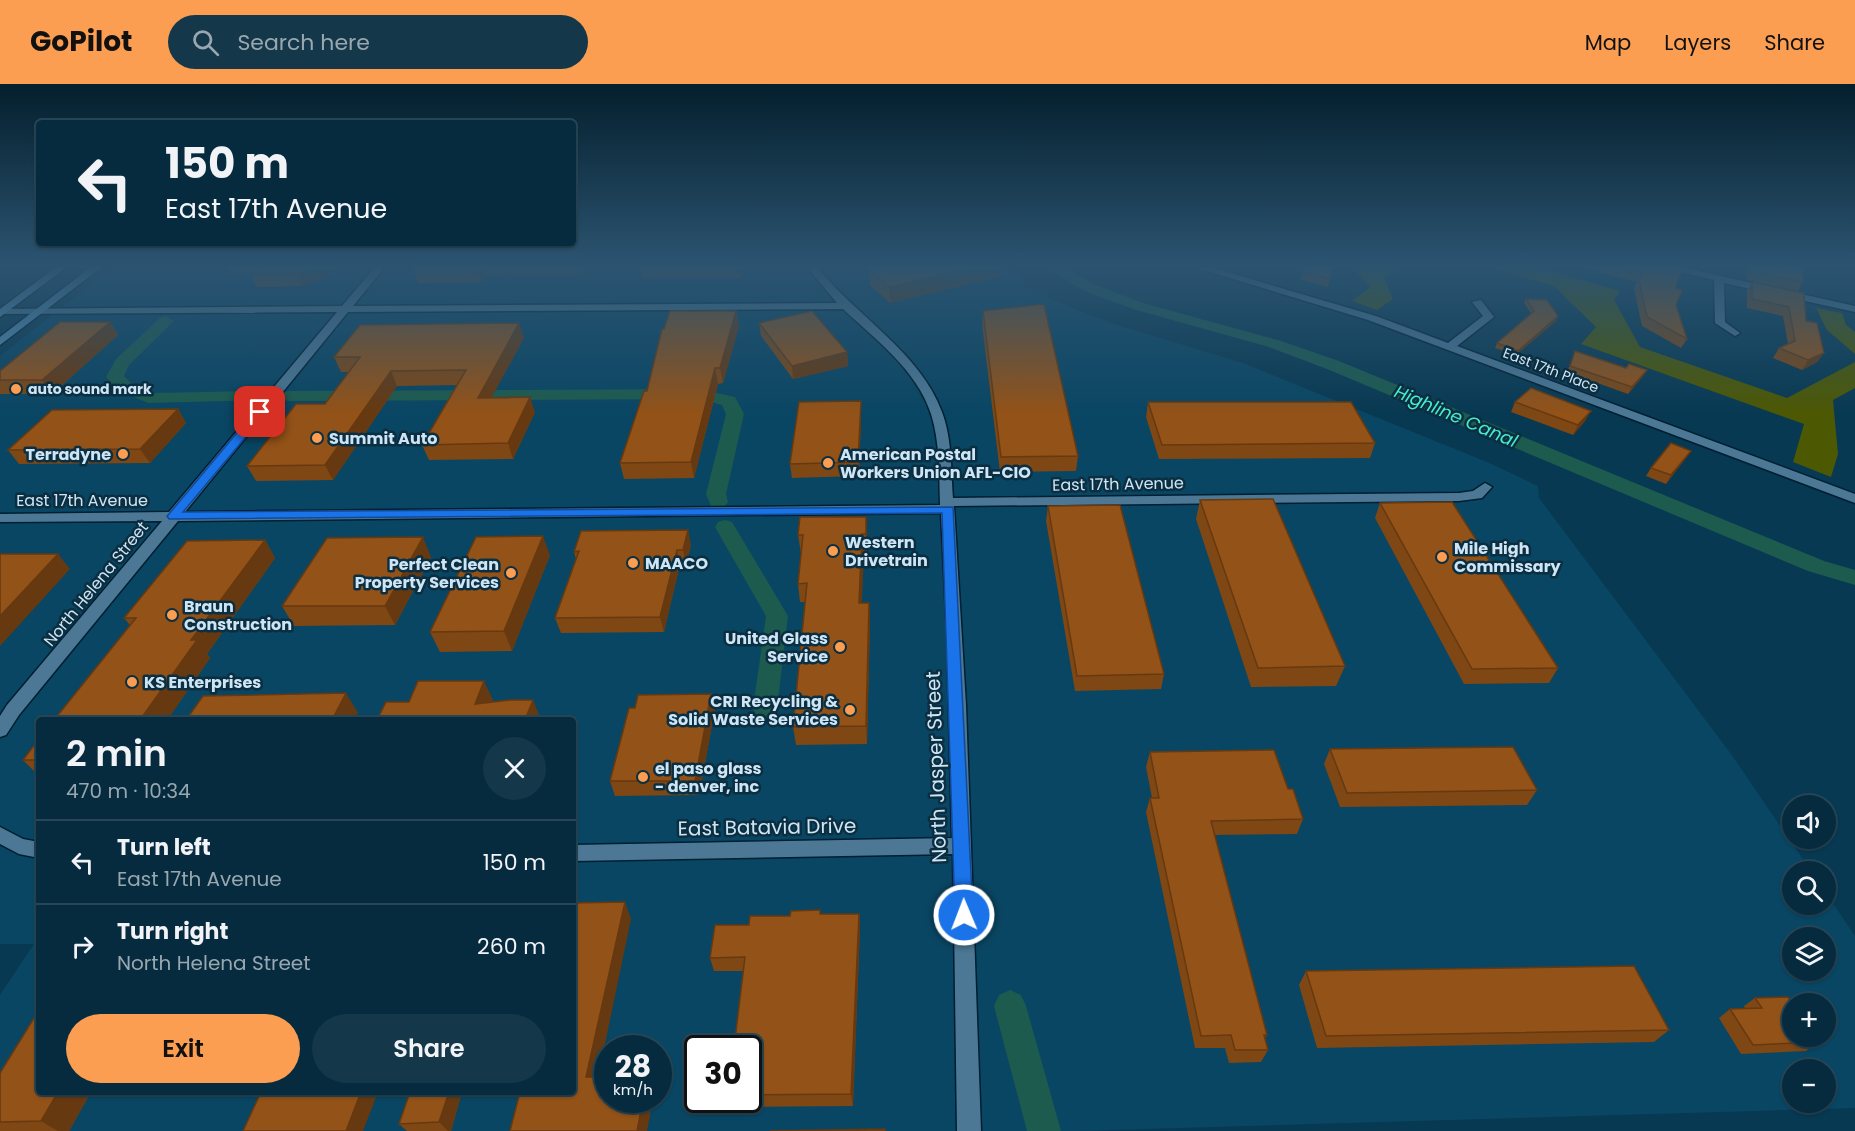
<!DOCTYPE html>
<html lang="en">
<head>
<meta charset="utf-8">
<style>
	body { margin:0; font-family:Poppins,sans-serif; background:#143749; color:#f1f3f6; height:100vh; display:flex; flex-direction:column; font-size:22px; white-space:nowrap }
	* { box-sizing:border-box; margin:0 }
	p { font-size:20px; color:#98a7b0 }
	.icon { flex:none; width:33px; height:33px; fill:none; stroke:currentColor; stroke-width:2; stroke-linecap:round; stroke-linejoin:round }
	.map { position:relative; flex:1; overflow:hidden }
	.sheet { position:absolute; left:36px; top:633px; width:540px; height:378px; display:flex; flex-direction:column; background:#062b3e; border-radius:6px; box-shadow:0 2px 4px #0004,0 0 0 2px #274758 }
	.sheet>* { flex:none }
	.top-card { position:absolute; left:36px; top:36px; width:540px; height:126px; border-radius:6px; box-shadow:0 2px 4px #0004,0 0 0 2px #274758; background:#062b3e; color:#f1f3f6; overflow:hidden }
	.tools { position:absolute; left:1782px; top:711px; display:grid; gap:12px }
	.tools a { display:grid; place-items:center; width:54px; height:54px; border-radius:50%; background:#062b3e; box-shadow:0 2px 4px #0004,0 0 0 2px #274758; font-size:30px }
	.speed { position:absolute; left:594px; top:951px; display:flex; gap:12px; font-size:30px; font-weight:700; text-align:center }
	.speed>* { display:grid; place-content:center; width:78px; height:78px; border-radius:50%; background:#062b3e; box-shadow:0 2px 4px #0004,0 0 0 2px #274758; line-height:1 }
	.speed small { font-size:15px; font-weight:400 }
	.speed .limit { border:3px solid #111; border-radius:9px; background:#fff; color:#111 }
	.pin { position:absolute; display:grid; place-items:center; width:51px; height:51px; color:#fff; margin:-26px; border-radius:12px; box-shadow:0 3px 9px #0006 }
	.me { position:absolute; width:66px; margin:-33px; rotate:359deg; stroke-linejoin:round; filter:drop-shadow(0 0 4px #0008) }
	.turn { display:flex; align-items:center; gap:21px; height:126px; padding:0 30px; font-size:27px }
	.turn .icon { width:78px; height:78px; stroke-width:2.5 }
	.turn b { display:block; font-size:42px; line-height:51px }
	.round { display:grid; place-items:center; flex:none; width:63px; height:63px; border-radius:32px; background:#143749 }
	.overview { display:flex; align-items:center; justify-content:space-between; height:102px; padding:0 30px }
	h1 { font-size:36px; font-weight:600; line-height:45px }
	.primary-button { display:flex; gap:12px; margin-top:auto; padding:12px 30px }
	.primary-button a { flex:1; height:69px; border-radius:36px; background:#fb9e51; color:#111; font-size:24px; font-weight:600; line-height:69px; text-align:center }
	.primary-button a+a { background:#143749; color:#f1f3f6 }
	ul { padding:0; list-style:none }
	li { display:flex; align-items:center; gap:18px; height:84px; padding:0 30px; border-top:2px solid #274758 }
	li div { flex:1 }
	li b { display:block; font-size:22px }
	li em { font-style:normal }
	header { display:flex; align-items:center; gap:36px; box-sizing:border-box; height:84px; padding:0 30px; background:#fb9e51; color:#111 }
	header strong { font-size:28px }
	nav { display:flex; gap:33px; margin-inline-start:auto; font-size:21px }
	.search { width:420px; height:54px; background:#143749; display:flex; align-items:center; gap:15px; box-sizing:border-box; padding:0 21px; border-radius:33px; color:#98a7b0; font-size:22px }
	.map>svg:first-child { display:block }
	.built { fill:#094663; fill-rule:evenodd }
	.green { fill:#4d5803 }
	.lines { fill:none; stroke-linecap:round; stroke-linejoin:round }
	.canal { fill:#1d5b4f; fill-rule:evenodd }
	.street-casing { stroke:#001f32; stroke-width:3 }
	.secondary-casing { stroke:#001f32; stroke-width:3 }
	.street { fill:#4c7895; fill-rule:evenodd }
	.secondary { fill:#558eb2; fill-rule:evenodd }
	.wall { fill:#7e4714 }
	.shaded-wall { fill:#673910 }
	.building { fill:#935217; stroke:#673910; stroke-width:1.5 }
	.route { fill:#1a73e8; stroke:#114b97; stroke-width:1.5 }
	.poi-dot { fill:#fb9e51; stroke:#0b2e41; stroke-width:2 }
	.labels { text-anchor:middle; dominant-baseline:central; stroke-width:5; stroke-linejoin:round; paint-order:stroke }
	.far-street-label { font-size:14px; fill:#cde5f5; stroke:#0b2e41 }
	.far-poi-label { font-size:14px; font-weight:bold; fill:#cde5f5; stroke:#0b2e41; text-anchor:start }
	.poi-label { font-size:16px; font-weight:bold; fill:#cde5f5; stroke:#0b2e41; text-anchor:start }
	.street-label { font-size:16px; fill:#cde5f5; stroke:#0b2e41 }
	.water-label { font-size:18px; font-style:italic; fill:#45eacc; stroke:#0b2e41 }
	.near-street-label { font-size:20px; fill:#cde5f5; stroke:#0b2e41 }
</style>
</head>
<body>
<header>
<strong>GoPilot</strong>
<div class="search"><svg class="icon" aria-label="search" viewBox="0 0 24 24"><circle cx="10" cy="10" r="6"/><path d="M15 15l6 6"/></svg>Search here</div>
<nav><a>Map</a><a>Layers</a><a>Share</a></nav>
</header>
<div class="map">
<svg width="1855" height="1047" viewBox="0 0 1855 1047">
	<rect width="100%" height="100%" fill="#083952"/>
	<!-- built -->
	<path class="built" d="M113,183H1010L1030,205L1065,221L1114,240L1243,279L1487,378L1538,402L1539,414L1731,670L1811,787L1792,788V820H1826V809L1855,852V1024L1079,1047H0V911L34,860H0V272ZM39,636H573V1008H39ZM1792,854H1826V886H1792ZM1792,920H1826V952H1792ZM608,964H658V1016H608ZM698,964H748V1016H698ZM1792,986H1826V1018H1792Z"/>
	<!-- green -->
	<path class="green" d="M1343,183H1399L1384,194L1393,215L1377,226L1352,217L1370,203L1354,186Z
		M1488,183H1536L1620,207L1614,216L1640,263L1787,314L1855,278V304L1833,316L1838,370L1831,393L1793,378L1804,340L1581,260L1596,243L1554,202Z
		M1816,224L1842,229L1846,241L1855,248V270L1827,246Z"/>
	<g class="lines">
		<!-- canal -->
		<path class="canal" d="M1046,183H1064L1095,201L1143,219L1281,257L1339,277L1824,477L1855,486V501L1808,487L1327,285L1269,263L1133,225L1085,207Z
			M166,232L174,237L129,281L124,292L130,298L151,309L258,307L264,308L267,312L264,316L148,319L118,306L106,293L116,275L160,234Z
			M699,305L735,313L744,330L726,410L728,418L725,422L718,424L711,422L706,410L726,330L722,321L699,315L289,317L283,316L280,312L283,308L289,307Z
			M725,436L732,438L788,532L777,624L774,631L765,634L756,631L753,624L766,532L715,443L718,438Z
			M1010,906L1021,911L1026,922L1061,1047H1027L994,922L999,911Z"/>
		<defs>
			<path id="street" d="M375,183H385L353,222L837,219L807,183H817C856,232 920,268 942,328C952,354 951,386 953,414L1459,409L1473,407L1485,399L1492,403L1482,414L1459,417L954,422L966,621L981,1047H957L953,770L573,777V761L952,754L947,550L941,429L178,437L19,631L6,651L0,653V632L7,621L162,437L0,438V430L169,428L337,228L4,230L0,229V225L342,222ZM843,225C875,255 917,286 931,330C940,358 939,391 940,421L185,428L348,228Z
				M1194,183H1210L1376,232L1448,259L1483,232L1472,218L1481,216L1494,233L1457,262L1855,410V419L1368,236Z
				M1662,183H1681L1855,222V228L1724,199L1725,238L1740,249L1735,252L1715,239L1714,196Z
				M0,743L23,755L39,758V774L19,770L0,760Z"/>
			<path id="secondary" d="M56,183H67L0,233V225Z
				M91,183H102L0,261V253Z"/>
		</defs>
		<!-- street casing -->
		<use href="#street" class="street-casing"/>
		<!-- secondary casing -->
		<use href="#secondary" class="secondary-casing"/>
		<!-- street -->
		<use href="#street" class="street"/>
		<!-- secondary -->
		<use href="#secondary" class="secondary"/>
	</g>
	<!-- wall -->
	<path class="wall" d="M223,183H336L326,194L302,202L257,203L251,190L252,189L231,190L229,185Z
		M412,183H588L584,191H485L481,198L418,199Z
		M640,183H744L741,194H642Z
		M869,183H1003L1002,192L890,219L870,201Z
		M1303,183L1330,195L1328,203L1301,196Z
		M1581,183H1683L1675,204L1676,221L1687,255L1681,264L1642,242L1634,205L1637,198Z
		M1747,183H1802L1803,198L1798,207L1747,196Z
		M1752,198L1804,209L1806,237L1824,269L1817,278L1802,286L1773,274L1779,264L1788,260L1783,232L1747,224V206Z
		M1526,215L1556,237L1516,271L1495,264L1497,259L1531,229L1524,219Z
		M736,227L739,242L723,299L718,300L694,394L624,395L620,379L647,307L664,245Z
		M983,227L1078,372L1076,387L1000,388L982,240Z
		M110,238L118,251L52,310H0V287Z
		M759,239L847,268L848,282L793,295L761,252Z
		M524,254L491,314L535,328L513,375L429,376L422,361L457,301L397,302L333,396L256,397L247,382L325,320L349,288H341L334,273Z
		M1575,267L1626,284L1647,286L1643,292L1628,310L1567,288Z
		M861,317V332L859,392L792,394L790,380Z
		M1148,318L1375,359L1370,374L1159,375L1146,333Z
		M1515,318L1585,337L1573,351L1511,328Z
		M178,325L186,339L150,379L19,380L8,366Z
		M1685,375L1666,400L1646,392L1651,384Z
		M1200,416L1345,582L1336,602L1251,603L1196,435Z
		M1380,419L1558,584L1549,599L1464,600L1375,434Z
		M1048,422L1164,590L1161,605L1075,607L1046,437Z
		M867,450V468H864L861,519H869L870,537L867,660L796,661L793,643L805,518H800L798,500L801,469L798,451Z
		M265,456L275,474L207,570L210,574L167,636H54L130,541L124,534Z
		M691,461L686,480H680L664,548L561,549L555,534L576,475L574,468Z
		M550,471L512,567L440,568L430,548Z
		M431,473L395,541L294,542L282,522Z
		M711,610L715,625L699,711L615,712L610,697L635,624Z
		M39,655V692L23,676Z
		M1330,665L1537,706L1527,721L1340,723L1324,680Z
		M1150,668L1288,705L1303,735L1297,750L1214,751L1267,951L1265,954L1268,966L1261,978L1229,979L1225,964H1195L1146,728L1150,714H1152L1146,683Z
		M859,830L860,843L853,1022L733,1023L730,1016H748V964L744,887H714L710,874L749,841L790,832Z
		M1306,887L1669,946L1654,958L1317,964L1299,901Z
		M1755,914L1818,958L1806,967L1741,970L1719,934L1730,925H1745L1744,922Z
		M0,989L39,1008H91L69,1047H0Z
		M410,1008H462L451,1047H407L399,1040Z"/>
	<!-- shaded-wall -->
	<path class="shaded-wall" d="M316,183H336L326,194L302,202L296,190Z
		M476,183H483L485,191L481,198Z
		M582,183H588L584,191Z
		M739,183H744L741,194Z
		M974,183H1003L1002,192L890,219L889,203Z
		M736,227L739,242L723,299L720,284Z
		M1558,232L1556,237L1516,271L1518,267Z
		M110,238L118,251L52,310L42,296Z
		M519,239L524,254L483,329L478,314Z
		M847,268L848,282L793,295L792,282Z
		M1824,269L1817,278L1802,286L1808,276Z
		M715,284L718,300L694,394L691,378Z
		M1647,286L1643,292L1628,310L1632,303Z
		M391,287L397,302L333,396L325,381Z
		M530,313L535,328L513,375L508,359Z
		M861,317V332L859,392L858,378Z
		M178,325L186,339L150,379L140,365Z
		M1591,327L1585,337L1573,351L1578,341Z
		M1691,367L1685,375L1666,400L1671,391Z
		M866,433L867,450V468L866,450Z
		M688,446L691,461L686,480L683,466Z
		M862,450L864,468L861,537L859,519Z
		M543,452L550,471L512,567L504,547Z
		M423,453L431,473L395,541L385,522Z
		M265,456L275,474L207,570L210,574L167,636H140L191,556Z
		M677,466L680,480L664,548L660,533Z
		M58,470L70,485L0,562V532Z
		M869,519L870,537L867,660L866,642Z
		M484,597L493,616L486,636L475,620Z
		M346,609L358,629L354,636H332Z
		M711,610L715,625L699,711L695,697Z
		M533,616L541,636H525Z
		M625,818L631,835L595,1008L586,993Z
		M859,830L860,843L853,1022L851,1010Z
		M58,1008H91L69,1047H58L41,1037Z
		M361,1008H378L363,1047H346Z
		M449,1008H462L451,1047H448L439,1038Z
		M643,1016H653L647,1047H637Z"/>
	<!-- building -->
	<path class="building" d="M258,183H316L296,190H251Z
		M869,183H974L889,203L869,185Z
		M1304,183H1332L1330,195L1303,187Z
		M1618,183H1683L1675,204L1682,206L1676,221L1687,255L1647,233L1639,197L1642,189Z
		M1752,183H1802L1803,198L1752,187Z
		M1752,198L1804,209L1806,237L1817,239L1824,269L1808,276L1779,264L1795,257L1789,223L1752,215Z
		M1526,215L1547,216L1558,232L1518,267L1497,259L1534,227Z
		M1044,220L1078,372L1001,373L983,227Z
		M670,227H736L720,284H715L691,378L620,379L644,307H647L662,245H664Z
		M812,227L847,268L792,282L759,239Z
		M60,238H110L42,296H0V287Z
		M519,239L478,314L530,313L508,359L422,361L466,286L391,287L325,381L247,382L296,320H325L360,273H334L360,241Z
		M1575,267L1626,284L1629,280L1647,286L1632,303L1570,282Z
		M1531,304L1591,327L1578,341L1515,318Z
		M861,317L858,378L790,380L799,318Z
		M1148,318H1351L1375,359L1162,361Z
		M178,325L140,365L8,366L52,326Z
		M1671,359L1691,367L1671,391L1651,384Z
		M1273,415L1345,582L1258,584L1200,416Z
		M1452,418L1558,584L1472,585L1380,419Z
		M1120,421L1164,590L1077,592L1048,422Z
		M800,433H866V450H862L859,519H869L866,642L793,643L807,499L798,500L803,451H798Z
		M688,446L683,466H677L660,533L555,534L579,467L574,468L581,447Z
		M543,452L504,547L430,548L476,453Z
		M423,453L385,522H282L327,454Z
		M265,456L191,556H197L140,636H54L136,534H124L187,457Z
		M0,470H58L0,532Z
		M418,597H484L475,620L511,616H533L525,636H377L386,618H409Z
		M346,609L332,636H186L203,612Z
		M711,610L695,697H610L629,624H635L638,611Z
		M39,655V676H23Z
		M1513,663L1537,706L1347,709L1330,665Z
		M1274,666L1288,705H1293L1303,735L1211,737L1267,951H1264L1268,966H1235L1231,951L1201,952L1150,714H1159L1150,668Z
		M625,818L586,993H608V1016H643L637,1047H510L520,1008H573V819Z
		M820,826V830H859L851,1010L748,1011V964H734L745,873L710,874L715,841H749L750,832H790L791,827Z
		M1634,882L1669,946L1326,952L1306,887Z
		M1788,913L1792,920V952H1814L1818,958L1753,961L1730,925L1762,924L1755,914Z
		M39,926V1008H58L41,1037L0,1038V989Z
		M261,1008H361L346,1047H243Z
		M410,1008H449L439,1038L399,1040Z
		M885,1045V1047H770Z"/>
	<!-- sky -->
	<linearGradient id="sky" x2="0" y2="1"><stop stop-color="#041f2d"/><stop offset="0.55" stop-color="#2c5471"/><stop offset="1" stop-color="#2c5471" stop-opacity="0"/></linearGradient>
	<rect width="1855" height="330" fill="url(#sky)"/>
	<!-- route -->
	<path class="route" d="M260,325L266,328L264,331L183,428L953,423L973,831L970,837L964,840L957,837L955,831L942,429L169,435L167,432L169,430L256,326Z"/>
	<!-- markers -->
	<g class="poi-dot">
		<circle cx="16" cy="305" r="6"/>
		<circle cx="317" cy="354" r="6"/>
		<circle cx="123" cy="370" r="6"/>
		<circle cx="828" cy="379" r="6"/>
		<circle cx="833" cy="467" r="6"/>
		<circle cx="1442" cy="473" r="6"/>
		<circle cx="633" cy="479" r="6"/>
		<circle cx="511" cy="489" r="6"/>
		<circle cx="172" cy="531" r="6"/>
		<circle cx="840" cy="563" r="6"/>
		<circle cx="132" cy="598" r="6"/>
		<circle cx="850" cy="626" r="6"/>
		<circle cx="643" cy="693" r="6"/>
	</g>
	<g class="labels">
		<!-- far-street labels -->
		<g class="far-street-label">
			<text transform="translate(1551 286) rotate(21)">East 17th Place</text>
		</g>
		<!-- far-poi labels -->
		<g class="far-poi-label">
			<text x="28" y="305">auto sound mark</text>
		</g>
		<!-- poi labels -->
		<g class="poi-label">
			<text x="329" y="354">Summit Auto</text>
			<text x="111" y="370" text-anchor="end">Terradyne</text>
			<text x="840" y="370">American Postal<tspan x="840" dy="18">Workers Union AFL-CIO</tspan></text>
			<text x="845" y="458">Western<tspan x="845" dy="18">Drivetrain</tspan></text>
			<text x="1454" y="464">Mile High<tspan x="1454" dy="18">Commissary</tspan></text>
			<text x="645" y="479">MAACO</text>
			<text x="499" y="480" text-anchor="end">Perfect Clean<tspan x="499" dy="18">Property Services</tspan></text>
			<text x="184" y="522">Braun<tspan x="184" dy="18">Construction</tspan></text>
			<text x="828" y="554" text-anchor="end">United Glass<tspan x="828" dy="18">Service</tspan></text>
			<text x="144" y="598">KS Enterprises</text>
			<text x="838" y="617" text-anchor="end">CRI Recycling &amp;<tspan x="838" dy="18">Solid Waste Services</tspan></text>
			<text x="655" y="684">el paso glass<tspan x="655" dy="18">- denver, inc</tspan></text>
		</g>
		<!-- street labels -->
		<g class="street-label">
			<text transform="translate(1118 400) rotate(-1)">East 17th Avenue</text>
			<text x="82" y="416">East 17th Avenue</text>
			<text transform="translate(96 500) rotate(-51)">North Helena Street</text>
		</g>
		<!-- water labels -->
		<g class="water-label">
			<text transform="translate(1456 332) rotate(23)">Highline Canal</text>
		</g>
		<!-- near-street labels -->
		<g class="near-street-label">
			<text transform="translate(936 683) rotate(-92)">North Jasper Street</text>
			<text transform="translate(767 743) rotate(-1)">East Batavia Drive</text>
		</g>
	</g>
</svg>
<div class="tools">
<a><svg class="icon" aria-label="sound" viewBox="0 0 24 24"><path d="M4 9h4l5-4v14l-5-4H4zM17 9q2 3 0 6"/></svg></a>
<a><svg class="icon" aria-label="search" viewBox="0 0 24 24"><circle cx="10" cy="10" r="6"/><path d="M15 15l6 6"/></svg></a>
<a><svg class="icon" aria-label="layers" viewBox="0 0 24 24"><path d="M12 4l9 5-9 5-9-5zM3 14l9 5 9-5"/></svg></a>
<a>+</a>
<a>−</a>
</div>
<div class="speed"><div>28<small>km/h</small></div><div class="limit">30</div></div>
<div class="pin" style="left:260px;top:328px;background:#d93025"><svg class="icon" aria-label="arrive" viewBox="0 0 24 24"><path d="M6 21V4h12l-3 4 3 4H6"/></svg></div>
<svg class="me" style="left:964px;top:831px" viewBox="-20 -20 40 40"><circle r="17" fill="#1a73e8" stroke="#fff" stroke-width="3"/><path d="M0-11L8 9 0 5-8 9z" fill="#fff"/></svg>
<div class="top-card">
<div class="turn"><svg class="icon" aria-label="left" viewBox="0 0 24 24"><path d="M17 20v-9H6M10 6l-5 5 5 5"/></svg><div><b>150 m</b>East 17th Avenue</div></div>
</div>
<section class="sheet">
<div class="overview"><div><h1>2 min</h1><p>470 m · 10:34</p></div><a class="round"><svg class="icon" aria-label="close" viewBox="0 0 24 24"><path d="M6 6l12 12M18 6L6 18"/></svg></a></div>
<ul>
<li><svg class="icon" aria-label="left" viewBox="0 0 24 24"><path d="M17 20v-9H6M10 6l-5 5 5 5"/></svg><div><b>Turn left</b><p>East 17th Avenue</p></div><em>150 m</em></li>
<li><svg class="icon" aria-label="right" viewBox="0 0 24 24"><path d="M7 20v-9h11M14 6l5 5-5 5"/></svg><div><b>Turn right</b><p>North Helena Street</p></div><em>260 m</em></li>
</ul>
<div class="primary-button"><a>Exit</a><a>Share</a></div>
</section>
</div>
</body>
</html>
